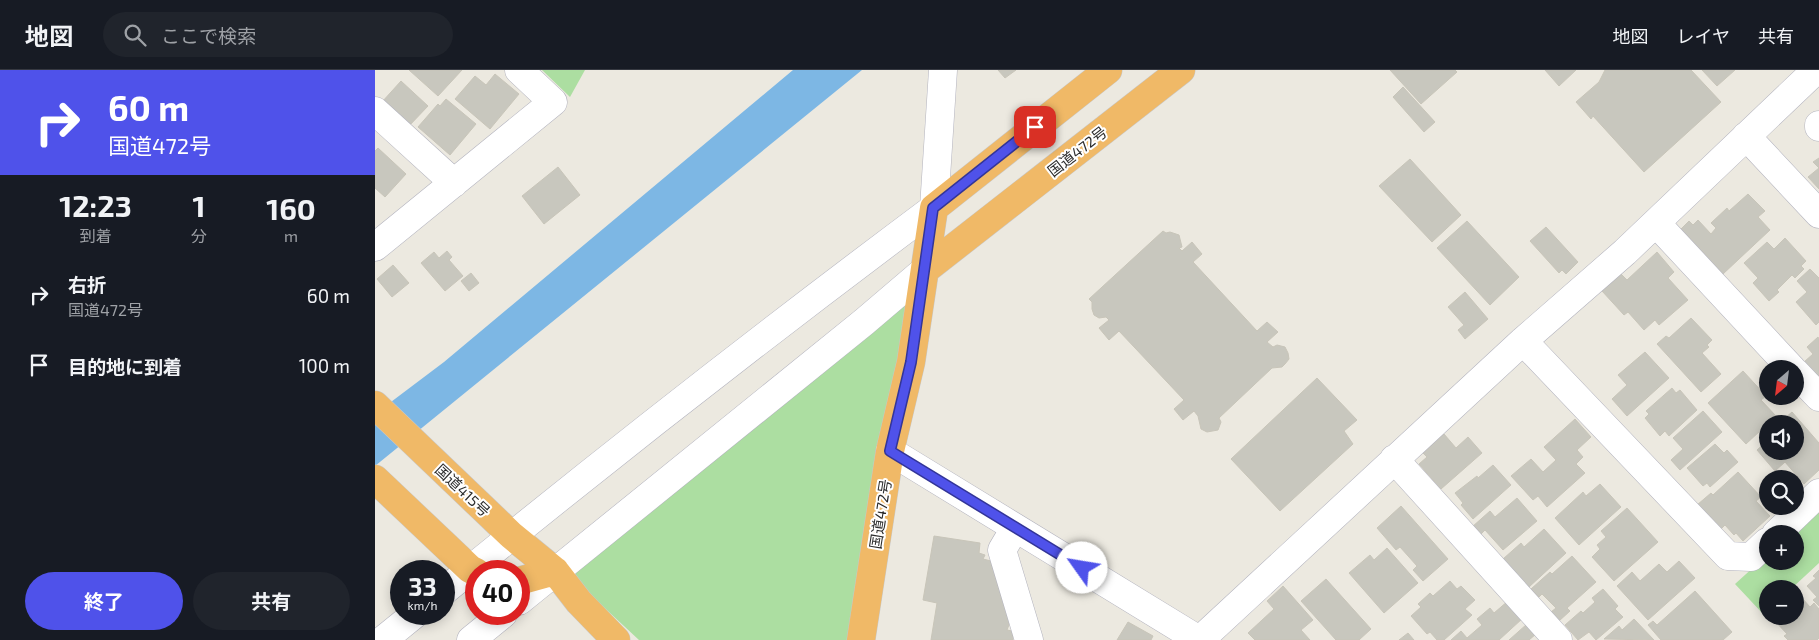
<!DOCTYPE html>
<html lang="ja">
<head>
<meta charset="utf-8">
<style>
	body { margin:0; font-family:"Exo 2","Noto Sans JP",sans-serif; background:#20242c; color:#f1f3f6; height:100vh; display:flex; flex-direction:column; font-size:19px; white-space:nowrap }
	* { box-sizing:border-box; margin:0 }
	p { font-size:16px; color:#9ea1a6 }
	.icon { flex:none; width:28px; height:28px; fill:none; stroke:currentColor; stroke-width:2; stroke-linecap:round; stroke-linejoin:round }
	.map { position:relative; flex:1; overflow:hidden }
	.sheet { display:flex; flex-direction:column; background:#171b24; width:375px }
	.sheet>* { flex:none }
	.top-card { background:#4f52ea; color:#fff; overflow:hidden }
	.needle { width:32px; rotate:208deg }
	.buttons { position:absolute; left:1384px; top:290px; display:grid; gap:10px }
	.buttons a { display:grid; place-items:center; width:45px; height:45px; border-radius:50%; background:#171b24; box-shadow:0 2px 12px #0003; font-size:25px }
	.speed { position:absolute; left:15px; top:490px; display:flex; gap:10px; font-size:25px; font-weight:700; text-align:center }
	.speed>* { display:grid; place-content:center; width:65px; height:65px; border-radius:50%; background:#171b24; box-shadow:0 2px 12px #0003; line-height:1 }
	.speed small { font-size:12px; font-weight:400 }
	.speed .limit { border:8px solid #d22; background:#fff; color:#111 }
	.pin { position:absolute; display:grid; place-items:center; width:42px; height:42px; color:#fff; margin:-21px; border-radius:10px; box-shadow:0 2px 8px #0006 }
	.me { position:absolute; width:55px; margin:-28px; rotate:302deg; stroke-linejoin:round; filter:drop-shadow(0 0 4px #0008) }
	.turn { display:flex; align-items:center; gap:18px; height:105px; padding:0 25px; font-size:22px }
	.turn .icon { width:65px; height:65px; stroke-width:2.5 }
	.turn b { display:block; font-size:35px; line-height:42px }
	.eta { display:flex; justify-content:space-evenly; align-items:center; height:85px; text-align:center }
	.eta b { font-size:30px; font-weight:700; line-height:35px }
	.button { display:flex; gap:10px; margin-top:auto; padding:10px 25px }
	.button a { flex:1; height:58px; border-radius:30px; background:#4f52ea; color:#fff; font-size:20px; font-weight:700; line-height:58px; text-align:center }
	.button a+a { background:#20242c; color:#f1f3f6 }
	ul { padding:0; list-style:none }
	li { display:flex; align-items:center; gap:15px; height:70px; padding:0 25px }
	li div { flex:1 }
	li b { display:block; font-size:19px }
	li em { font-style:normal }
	header { display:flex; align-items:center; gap:30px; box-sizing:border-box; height:70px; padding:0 25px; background:#171b24; border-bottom:1px solid #363941 }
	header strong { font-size:24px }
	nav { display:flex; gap:28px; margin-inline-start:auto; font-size:18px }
	.search { width:350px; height:45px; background:#20242c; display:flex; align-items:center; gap:12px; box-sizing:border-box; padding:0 18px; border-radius:28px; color:#9ea1a6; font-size:19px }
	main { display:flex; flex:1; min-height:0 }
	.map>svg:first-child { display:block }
	.green { fill:#acdea1 }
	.water { fill:#7db7e4 }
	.building { fill:#c8c7be; stroke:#c8c5b9 }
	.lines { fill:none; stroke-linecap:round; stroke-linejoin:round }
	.street-casing { stroke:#b3b3be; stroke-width:29 }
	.secondary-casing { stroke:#b3b3be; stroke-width:29 }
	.highway-casing { stroke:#c8c8c8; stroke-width:29 }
	.street { stroke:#fff; stroke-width:28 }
	.secondary { stroke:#fff; stroke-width:28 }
	.highway { stroke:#f0b967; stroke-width:28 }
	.route-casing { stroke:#333598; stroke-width:12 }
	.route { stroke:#4f52ea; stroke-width:9 }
	.labels { text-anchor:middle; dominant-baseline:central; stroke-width:4; stroke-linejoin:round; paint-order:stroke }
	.street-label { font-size:15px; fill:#2c2c2c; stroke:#fff }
</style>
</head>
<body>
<header>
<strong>地図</strong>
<div class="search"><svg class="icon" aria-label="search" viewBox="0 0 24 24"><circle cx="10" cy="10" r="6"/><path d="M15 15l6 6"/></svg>ここで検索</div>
<nav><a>地図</a><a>レイヤ</a><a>共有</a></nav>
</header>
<main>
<section class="sheet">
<div class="top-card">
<div class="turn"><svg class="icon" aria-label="right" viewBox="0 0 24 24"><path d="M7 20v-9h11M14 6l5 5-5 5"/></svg><div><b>60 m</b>国道472号</div></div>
</div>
<div class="eta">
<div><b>12:23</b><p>到着</p></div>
<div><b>1</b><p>分</p></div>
<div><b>160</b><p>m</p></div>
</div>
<ul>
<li><svg class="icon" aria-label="right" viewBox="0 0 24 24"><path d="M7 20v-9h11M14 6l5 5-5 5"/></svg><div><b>右折</b><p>国道472号</p></div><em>60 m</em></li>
<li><svg class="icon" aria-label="arrive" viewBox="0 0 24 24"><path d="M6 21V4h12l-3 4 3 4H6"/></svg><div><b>目的地に到着</b></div><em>100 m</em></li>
</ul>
<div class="button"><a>終了</a><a>共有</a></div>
</section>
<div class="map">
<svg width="1444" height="570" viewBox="0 0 1444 570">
	<rect width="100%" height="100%" fill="#ece9e0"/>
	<!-- green -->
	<path class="green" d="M167,0H210L195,27Z
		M545,218L472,570H264L193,504Z
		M1444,438V493L1416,519H1392V541L1389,545L1360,514L1392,485V491H1420V464Z"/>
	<!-- water -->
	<path class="water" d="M418,0H487L0,396V344L69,292Z"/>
	<!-- building -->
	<path class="building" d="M34,0H87L63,26Z
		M623,0H641L630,8Z
		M1015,0H1080L1082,2L1046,34Z
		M1170,0H1201L1184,16Z
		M1230,0H1316L1346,32L1269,102L1218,46L1216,49L1201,32L1224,12Z
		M1327,0H1360L1342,16Z
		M120,4L144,24L115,59L80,29L100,6L111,15Z
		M26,11L53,36L33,57L7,32Z
		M1028,17L1060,52L1049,62L1018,27Z
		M71,29L101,54L75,85L43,57L63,34L65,36Z
		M3,78L31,104L10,127L0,118V81Z
		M1444,88V119L1433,107L1444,98L1438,92Z
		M1035,89L1086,145L1057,172L1004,116Z
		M183,97L205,125L169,154L147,126Z
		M1373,124L1390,141L1383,147L1395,160L1348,204L1306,159L1314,151L1318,155L1323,150L1336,164L1341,158L1336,153L1352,138L1354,141Z
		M1092,151L1144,207L1115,235L1062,178Z
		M1171,157L1203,192L1191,204L1187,200L1184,203L1155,171Z
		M788,161L791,163L795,162L804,165L807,177L804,178L807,181L817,172L827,184L818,192L882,261L892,252L903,262L892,272L898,277L902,275L910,277L913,283L914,289L910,294L907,297L897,298L844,348L846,352L843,360L832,362L826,359L823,346L819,341L808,350L799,339L809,330L744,261L734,270L724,258L734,250L731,247L724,248L719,245L717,239V232L714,229Z
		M1410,168L1431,191L1426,196L1429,199L1420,208L1417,205L1402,220L1404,222L1394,231L1378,213L1383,208L1369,193L1392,172L1399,179Z
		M72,181L77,187L74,190L88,206L70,221L46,193L59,182L64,188Z
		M1282,182L1299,202L1293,208L1313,230L1284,255L1280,250L1269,260L1253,242L1249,245L1227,221L1246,204L1252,210Z
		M18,195L34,213L17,227L2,209Z
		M1435,199L1444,208V252L1441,255L1421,232L1432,222L1422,211Z
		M96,203L104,213L94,221L86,211Z
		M1090,222L1113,249L1090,269L1083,260L1089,255L1073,237Z
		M1316,248L1337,270L1332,275L1334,277L1327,283L1346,304L1326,322L1282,274L1291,266L1294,268Z
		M1443,267L1444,269V308L1429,292L1438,284L1432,277Z
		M1270,282L1294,308L1252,346L1237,329L1252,315L1243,305Z
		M1368,301L1391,326L1386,330L1401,346L1371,374L1333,333Z
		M942,308L982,350L969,361L978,374L905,441L856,389Z
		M1297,318L1301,323L1305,320L1322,340L1294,366L1290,361L1285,366L1270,348L1274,344L1271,341Z
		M1328,341L1347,362L1305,400L1296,390L1308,379L1298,368Z
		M1417,342L1444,373V400L1429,414L1410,392L1400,401L1382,380L1392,371V381H1420V354H1403Z
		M1200,349L1216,367L1202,380L1208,387L1201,394L1210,403L1172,437L1163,426L1158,430L1136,406L1156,389L1168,402L1181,390L1169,377Z
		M1069,364L1081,378L1093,367L1107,383L1066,419L1044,394L1052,387L1048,383Z
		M1340,374L1349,383L1352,380L1363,392L1335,417L1332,413L1328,416L1312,398Z
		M1118,395L1136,415L1098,449L1086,435L1088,433L1080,423L1102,406L1103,408Z
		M1363,402L1386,427L1381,431L1395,446L1368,471L1361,463L1359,465L1350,455L1345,460L1322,435L1336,423L1338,425Z
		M1225,414L1246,437L1204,475L1180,448L1208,422L1211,426Z
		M1142,428L1162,451L1128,480L1110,460L1105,465L1097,457L1115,441L1120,447Z
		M1026,436L1073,489L1048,511L1038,500L1042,496L1025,477L1021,480L1002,458Z
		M1252,438L1283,472L1239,511L1217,487L1225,479L1222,475L1231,467L1226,461Z
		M1169,459L1191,483L1154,517L1128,489L1146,473L1149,477Z
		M559,466L605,473L604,483L610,485L608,489L616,491L635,552L632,560L637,561L638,570H556L562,533L548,530Z
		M1012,478L1043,513L1009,543L974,503L995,485L999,490Z
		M1197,486L1221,512L1192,538L1195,541L1184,551L1176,542L1181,538L1167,524L1164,527L1156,519L1175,502L1177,504Z
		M1304,491L1320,508L1273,550L1242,516L1257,502L1265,511L1284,494L1292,502Z
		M1444,500V536L1438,530L1442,527L1432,516L1441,508L1438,506Z
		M951,509L996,559L984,570H961L926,531Z
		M1075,511L1082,519L1086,516L1100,530L1090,539L1097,545L1069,570H1062L1055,562L1052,564L1036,546L1046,537L1043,534L1055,523L1058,526Z
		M908,516L938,550L926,560L935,570H880L873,563L899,539L892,531Z
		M1228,519L1243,536L1240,539L1248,547L1221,570L1214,562L1203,570L1190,555L1206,541L1208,543L1220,532L1217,528Z
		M1320,521L1357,562L1348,570H1286L1273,555L1278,551L1282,555Z
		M1427,528L1435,537L1439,533L1444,539V568L1442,570H1413L1409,566L1412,564L1400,551L1406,546H1420V534Z
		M1133,531L1148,548L1124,570H1076L1086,561L1092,568L1107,555L1102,549L1115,538L1119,543Z
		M1259,549L1279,570L1229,569L1244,556L1247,560Z
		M753,552L778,566L776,570H742Z
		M1152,554L1161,564L1154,570H1134Z
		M1033,563L1039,570H1024Z"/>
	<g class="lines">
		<defs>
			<path id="street" d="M0,41L79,113
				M1444,55V57
				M1371,66L1444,144
				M1281,153L1417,299
				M0,177L178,32L144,0
				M1148,271L1353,486L1376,487L1392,472
				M1420,302L1444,327
				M1019,389L1183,570
				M640,458L627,480L654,570
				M1401,464L1444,423
				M825,570L1148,271L1250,182L1441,0"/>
			<path id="secondary" d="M515,381L824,570
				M69,521C229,390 393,262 559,138L568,0
				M144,531L489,252L550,200
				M8,570L40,544
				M96,570L128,544"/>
			<path id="highway" d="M550,200L806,0
				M0,335L136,465L180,501L204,532L241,570
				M0,409L95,499L101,502
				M144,511L180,501
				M486,570L515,381L536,292L559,138L733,0"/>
		</defs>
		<!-- street casing -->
		<use href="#street" class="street-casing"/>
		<!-- secondary casing -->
		<use href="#secondary" class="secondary-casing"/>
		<!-- highway casing -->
		<use href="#highway" class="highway-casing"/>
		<!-- street -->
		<use href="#street" class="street"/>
		<!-- secondary -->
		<use href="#secondary" class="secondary"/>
		<!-- highway -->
		<use href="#highway" class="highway"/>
	</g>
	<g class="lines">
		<defs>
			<path id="route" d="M660,57L558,138L536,292L515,381L707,498"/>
		</defs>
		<!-- route casing -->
		<use href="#route" class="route-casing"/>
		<!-- route -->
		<use href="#route" class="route"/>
	</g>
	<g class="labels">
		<!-- street labels -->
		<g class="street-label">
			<text transform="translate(702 81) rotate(-38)">国道472号</text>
			<text transform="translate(88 420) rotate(43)">国道415号</text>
			<text transform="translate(505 444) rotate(-81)">国道472号</text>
		</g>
	</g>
</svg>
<div class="buttons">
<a><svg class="needle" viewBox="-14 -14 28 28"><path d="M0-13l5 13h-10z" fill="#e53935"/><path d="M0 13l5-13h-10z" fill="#9ea1a6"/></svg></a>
<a><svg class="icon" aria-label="sound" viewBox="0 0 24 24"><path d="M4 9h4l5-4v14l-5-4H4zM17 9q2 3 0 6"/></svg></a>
<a><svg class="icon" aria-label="search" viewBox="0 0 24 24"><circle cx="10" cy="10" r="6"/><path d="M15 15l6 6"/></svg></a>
<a>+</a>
<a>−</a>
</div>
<div class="speed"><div>33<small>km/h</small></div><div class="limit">40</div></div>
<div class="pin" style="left:660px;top:57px;background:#d93025"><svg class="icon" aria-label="arrive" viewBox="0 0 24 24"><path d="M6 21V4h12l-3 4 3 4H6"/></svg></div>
<svg class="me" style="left:707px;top:498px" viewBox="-20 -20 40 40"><circle r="19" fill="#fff"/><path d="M0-13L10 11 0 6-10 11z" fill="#4f52ea"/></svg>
</div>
</main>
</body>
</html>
